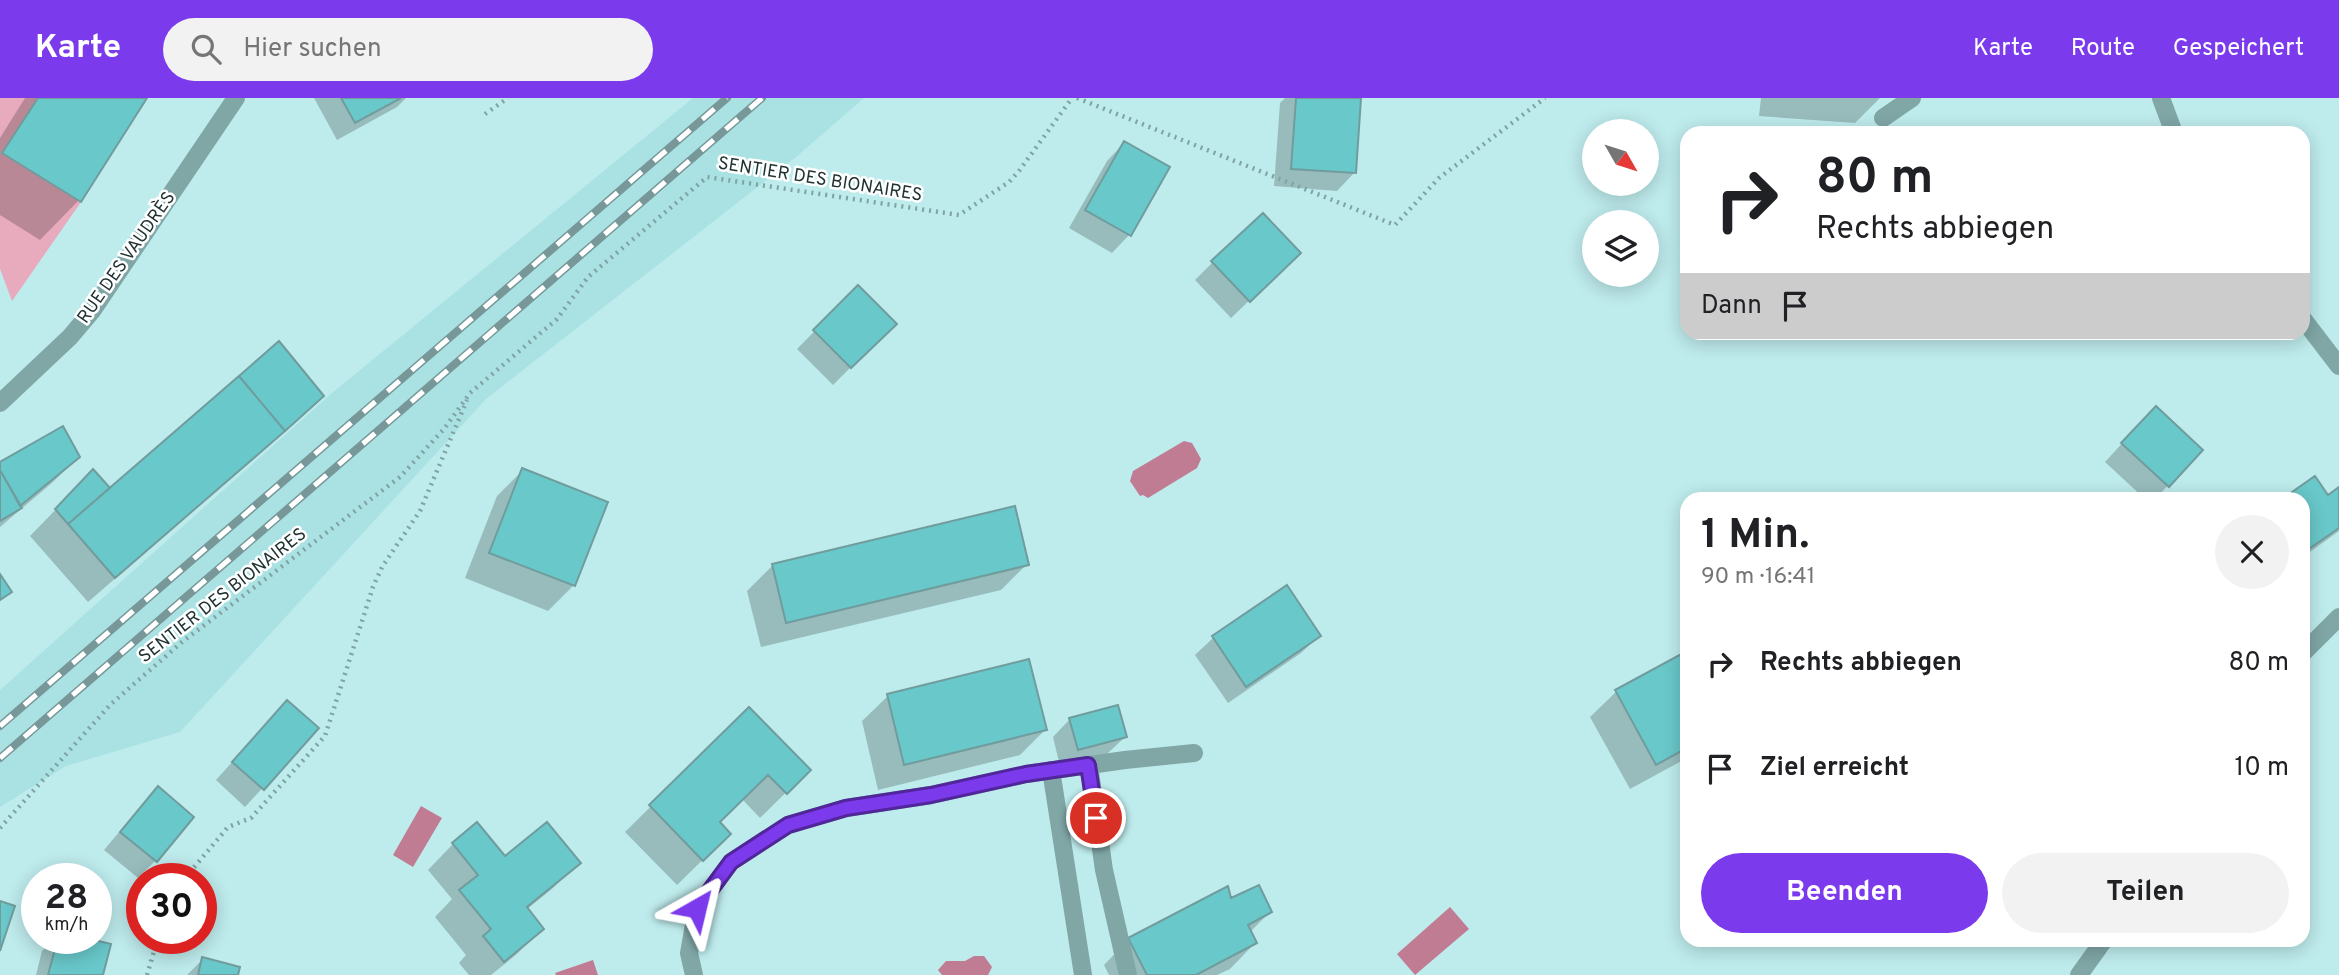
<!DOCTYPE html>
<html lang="de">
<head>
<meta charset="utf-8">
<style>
	body { margin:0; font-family:Overpass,sans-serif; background:#f2f2f2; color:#202124; height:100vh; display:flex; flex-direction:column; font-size:26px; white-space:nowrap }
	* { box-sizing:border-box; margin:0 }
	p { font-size:23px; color:#757577 }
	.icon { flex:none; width:38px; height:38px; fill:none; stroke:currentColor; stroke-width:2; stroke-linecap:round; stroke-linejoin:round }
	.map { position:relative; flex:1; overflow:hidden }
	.panel { position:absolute; left:1680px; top:394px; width:630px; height:455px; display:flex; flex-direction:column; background:#fff; border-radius:21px; box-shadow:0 4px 18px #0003 }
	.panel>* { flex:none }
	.hud { position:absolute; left:1680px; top:28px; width:630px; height:214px; border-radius:21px; box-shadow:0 4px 18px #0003; background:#fff; color:#202124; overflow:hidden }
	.needle { width:46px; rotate:129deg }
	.controls { position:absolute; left:1582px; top:21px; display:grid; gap:14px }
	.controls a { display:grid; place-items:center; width:77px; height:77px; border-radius:50%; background:#fff; box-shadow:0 4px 18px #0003; font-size:35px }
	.speed { position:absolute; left:21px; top:765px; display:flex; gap:14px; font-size:35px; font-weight:700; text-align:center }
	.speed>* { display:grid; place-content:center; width:91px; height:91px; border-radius:50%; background:#fff; box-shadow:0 4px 18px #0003; line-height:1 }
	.speed small { font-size:18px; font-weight:400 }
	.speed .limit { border:10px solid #d22; background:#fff; color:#111 }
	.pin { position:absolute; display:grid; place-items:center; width:60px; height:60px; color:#fff; margin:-30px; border:4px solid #fff; border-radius:50%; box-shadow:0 2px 7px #0007 }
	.me { position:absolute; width:77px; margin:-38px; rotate:37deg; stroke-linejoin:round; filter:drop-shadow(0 0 5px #0008) }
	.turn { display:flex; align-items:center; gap:24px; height:147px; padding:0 21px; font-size:32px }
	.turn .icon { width:91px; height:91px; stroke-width:2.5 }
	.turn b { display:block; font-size:49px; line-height:60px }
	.then { display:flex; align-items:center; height:66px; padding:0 21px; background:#0003; gap:14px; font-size:26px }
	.round { display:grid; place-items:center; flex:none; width:74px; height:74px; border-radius:37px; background:#f2f2f2 }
	.overview { display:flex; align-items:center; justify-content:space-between; height:119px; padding:0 21px }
	h1 { font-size:42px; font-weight:700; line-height:52px }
	.button { display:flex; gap:14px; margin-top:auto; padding:14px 21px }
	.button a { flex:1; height:80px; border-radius:42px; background:#7c3aed; color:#fff; font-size:28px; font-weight:700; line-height:80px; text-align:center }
	.button a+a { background:#f2f2f2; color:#202124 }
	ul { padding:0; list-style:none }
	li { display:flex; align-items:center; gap:21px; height:105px; padding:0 21px }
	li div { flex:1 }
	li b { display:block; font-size:26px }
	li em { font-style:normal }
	header { display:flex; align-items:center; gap:42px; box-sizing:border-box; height:98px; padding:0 35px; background:#7c3aed; color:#fff }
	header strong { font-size:33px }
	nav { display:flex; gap:38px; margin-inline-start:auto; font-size:24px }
	.search { width:490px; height:63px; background:#f2f2f2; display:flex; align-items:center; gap:18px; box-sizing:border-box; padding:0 24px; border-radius:38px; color:#757577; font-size:26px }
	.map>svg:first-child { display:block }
	.built { fill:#aae2e3 }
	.green { fill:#e8aabd }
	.water { fill:#c07c93 }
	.shadow { fill:#0003 }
	.building { fill:#69c8ca; stroke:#719c9d; stroke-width:2 }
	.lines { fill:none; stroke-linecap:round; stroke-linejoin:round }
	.path { stroke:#7fa2a2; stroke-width:4.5; stroke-dasharray:2 5; stroke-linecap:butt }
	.minor { stroke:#80a6a6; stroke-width:18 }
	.rail-casing { stroke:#779798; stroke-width:8 }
	.rail { stroke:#fff; stroke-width:5; stroke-dasharray:16; stroke-linecap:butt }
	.route-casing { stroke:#51269a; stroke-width:18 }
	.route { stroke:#7c3aed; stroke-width:12 }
	.labels { text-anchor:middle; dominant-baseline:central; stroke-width:5; stroke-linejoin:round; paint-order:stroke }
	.street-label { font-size:18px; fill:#213333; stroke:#fff }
</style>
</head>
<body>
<header>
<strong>Karte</strong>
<div class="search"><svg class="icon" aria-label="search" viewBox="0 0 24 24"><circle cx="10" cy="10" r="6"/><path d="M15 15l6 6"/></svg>Hier suchen</div>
<nav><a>Karte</a><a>Route</a><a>Gespeichert</a></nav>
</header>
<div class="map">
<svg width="2339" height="877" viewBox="0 0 2339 877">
	<rect width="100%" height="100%" fill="#beebec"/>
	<!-- built -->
	<path class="built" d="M693,0H864L796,59L486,301L180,634L66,668L0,709V592L332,295Z"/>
	<!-- green -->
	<path class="green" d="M0,0H38L3,56L81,104L12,203L0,171Z"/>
	<!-- water -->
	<path class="water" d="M1184,343L1192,345L1201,361L1197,370L1148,400L1143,397L1140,398L1130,383L1133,373Z
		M421,708L442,720L413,769L393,757Z
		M1450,809L1469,831L1415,877L1397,856Z
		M974,858H984L992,869L988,877H942L938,872L946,863H965Z
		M593,862L598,877H556L555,875Z"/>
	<!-- shadow -->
	<path class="shadow" d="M25,0H145L79,102L40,142L0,117V40Z
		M314,0H406L397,9L337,42Z
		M1285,0H1359L1354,75L1337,93L1274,88L1280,5Z
		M1761,0H1880L1855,25L1759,18Z
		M1124,45L1129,137L1112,155L1069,130L1107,63Z
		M1213,164L1280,173L1231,220L1195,182Z
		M858,189L894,226L833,287L797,251Z
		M322,297L297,323L88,504L30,438L68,399L110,392Z
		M2138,328L2201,353L2155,401H2145L2105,364Z
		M78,359L53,384L0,429V366Z
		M523,372L574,487L548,513L465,480L497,398Z
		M2339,391V433L2303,459V401L2327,400Z
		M1027,466L1001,492L761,549L747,493L773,467Z
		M1286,490L1319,538L1301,555L1228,605L1195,557L1213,540Z
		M1687,555V660L1630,691L1590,619L1616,594Z
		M888,598L1045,632L1020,657L878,692L862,623Z
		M749,611L809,672L760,720L742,701L718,725L729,736L677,787L625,734Z
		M1070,621L1125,639L1107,656L1060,668L1053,639Z
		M270,622L317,630L245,709L216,682Z
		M158,691L192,719L155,763L138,780L104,752L141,708Z
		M453,746L505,760L578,765L553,790L526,812L542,831L517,856L491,877H469L459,865L466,857L435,819L452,801L428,772Z
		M1230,802L1270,814L1250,834L1255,845L1230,871L1217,877H1109L1104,867L1129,841Z
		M55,840H79L101,877H36L42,853Z
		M203,861L236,877H187Z"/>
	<!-- building -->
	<path class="building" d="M38,0H147L81,104L2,55Z
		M341,0H401L355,25Z
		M1296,0H1361L1356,75L1291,71Z
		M1124,43L1170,69L1131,138L1085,112Z
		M1263,115L1301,155L1250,204L1211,163Z
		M858,187L897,226L851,270L813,232Z
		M279,243L324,298L285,333L239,278Z
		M239,278L285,333L115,480L68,426Z
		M2156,308L2203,352L2169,389L2121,345Z
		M63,328L80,359L20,408L0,372V364Z
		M522,370L608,404L575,488L489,455Z
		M93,371L110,390L68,426L55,411Z
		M0,372L22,410L0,423Z
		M2315,378L2328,397L2339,389V430L2303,455V401H2282Z
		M1015,408L1029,467L786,525L772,466Z
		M0,476L12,494L0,502Z
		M1287,487L1321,538L1246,589L1212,538Z
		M1687,553V650L1656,667L1615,592Z
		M1029,561L1047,632L904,667L887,596Z
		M287,602L319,630L264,692L232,664Z
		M1118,607L1127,639L1078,652L1069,620Z
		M749,609L811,672L787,696L768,677L720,724L731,736L703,763L649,707Z
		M158,688L194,719L157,764L120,734Z
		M477,724L505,758L547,724L581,765L527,809L544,831L504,864L483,838L491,831L459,792L478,777L452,745Z
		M1259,787L1272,814L1248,827L1257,845L1196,877H1147L1128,840L1228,788L1231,800Z
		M0,803L15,808L0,853Z
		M58,840H86L111,846L103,877H48Z
		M202,859L240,869L238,877H198Z"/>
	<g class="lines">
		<!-- path -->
		<path class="path" d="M1077,0L1395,127L1439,80L1545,0
			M485,16L508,0
			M0,730L110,607L182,544L400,379L444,331L470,295L557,221L588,179L707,79L959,117L1009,84L1019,73L1072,0
			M185,780L228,729L251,720L325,638L373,489L382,469L420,413L467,302
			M147,877L158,840"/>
		<!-- minor -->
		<path class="minor" d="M2161,0L2174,35
			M1883,20L1912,0
			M2303,221L2339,268
			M0,305L70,239L92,213L236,0
			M2303,555L2339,519
			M1089,667L1104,772L1128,877
			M1051,672L1083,877
			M694,877L689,855L697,810L731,764L788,727L846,710L931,697L1026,676L1125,662L1194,655
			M2079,877L2104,842"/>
		<defs>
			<path id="rail" d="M0,628L727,0
				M0,660L762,0"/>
		</defs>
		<!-- rail casing -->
		<use href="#rail" class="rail-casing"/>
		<!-- rail -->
		<use href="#rail" class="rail"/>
	</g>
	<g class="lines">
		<defs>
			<path id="route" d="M697,810L731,764L788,727L846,710L931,697L1026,676L1088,667L1096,720"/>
		</defs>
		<!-- route casing -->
		<use href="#route" class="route-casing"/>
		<!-- route -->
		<use href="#route" class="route"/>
	</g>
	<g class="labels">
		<!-- street labels -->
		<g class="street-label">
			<text transform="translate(820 82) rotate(9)">SENTIER DES BIONAIRES</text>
			<text transform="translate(127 160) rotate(-55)">RUE DES VAUDRÈS</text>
			<text transform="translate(223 498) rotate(-38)">SENTIER DES BIONAIRES</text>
		</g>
	</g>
</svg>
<div class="controls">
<a><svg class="needle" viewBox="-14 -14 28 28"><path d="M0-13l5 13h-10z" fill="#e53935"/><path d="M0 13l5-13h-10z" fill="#757577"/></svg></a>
<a><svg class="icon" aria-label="layers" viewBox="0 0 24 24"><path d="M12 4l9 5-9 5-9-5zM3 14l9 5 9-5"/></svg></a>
</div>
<div class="speed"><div>28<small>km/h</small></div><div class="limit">30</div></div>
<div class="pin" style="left:1096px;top:720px;background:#d93025"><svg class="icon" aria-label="arrive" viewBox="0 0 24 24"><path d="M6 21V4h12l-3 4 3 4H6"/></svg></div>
<svg class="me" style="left:697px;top:810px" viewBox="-20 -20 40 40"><path d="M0-17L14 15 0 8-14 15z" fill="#7c3aed" stroke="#fff" stroke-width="4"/></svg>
<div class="hud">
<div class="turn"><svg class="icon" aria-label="right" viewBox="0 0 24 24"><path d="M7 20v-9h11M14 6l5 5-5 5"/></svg><div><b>80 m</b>Rechts abbiegen</div></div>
<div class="then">Dann<svg class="icon" aria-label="arrive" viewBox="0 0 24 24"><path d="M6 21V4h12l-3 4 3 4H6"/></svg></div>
</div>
<section class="panel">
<div class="overview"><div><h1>1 Min.</h1><p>90 m · 16:41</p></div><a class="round"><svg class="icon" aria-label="close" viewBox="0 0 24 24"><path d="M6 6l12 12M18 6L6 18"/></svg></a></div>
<ul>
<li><svg class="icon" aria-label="right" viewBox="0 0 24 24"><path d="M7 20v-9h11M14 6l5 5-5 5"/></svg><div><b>Rechts abbiegen</b></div><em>80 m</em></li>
<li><svg class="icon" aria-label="arrive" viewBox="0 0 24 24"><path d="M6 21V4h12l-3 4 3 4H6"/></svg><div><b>Ziel erreicht</b></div><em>10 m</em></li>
</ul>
<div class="button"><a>Beenden</a><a>Teilen</a></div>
</section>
</div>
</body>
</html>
